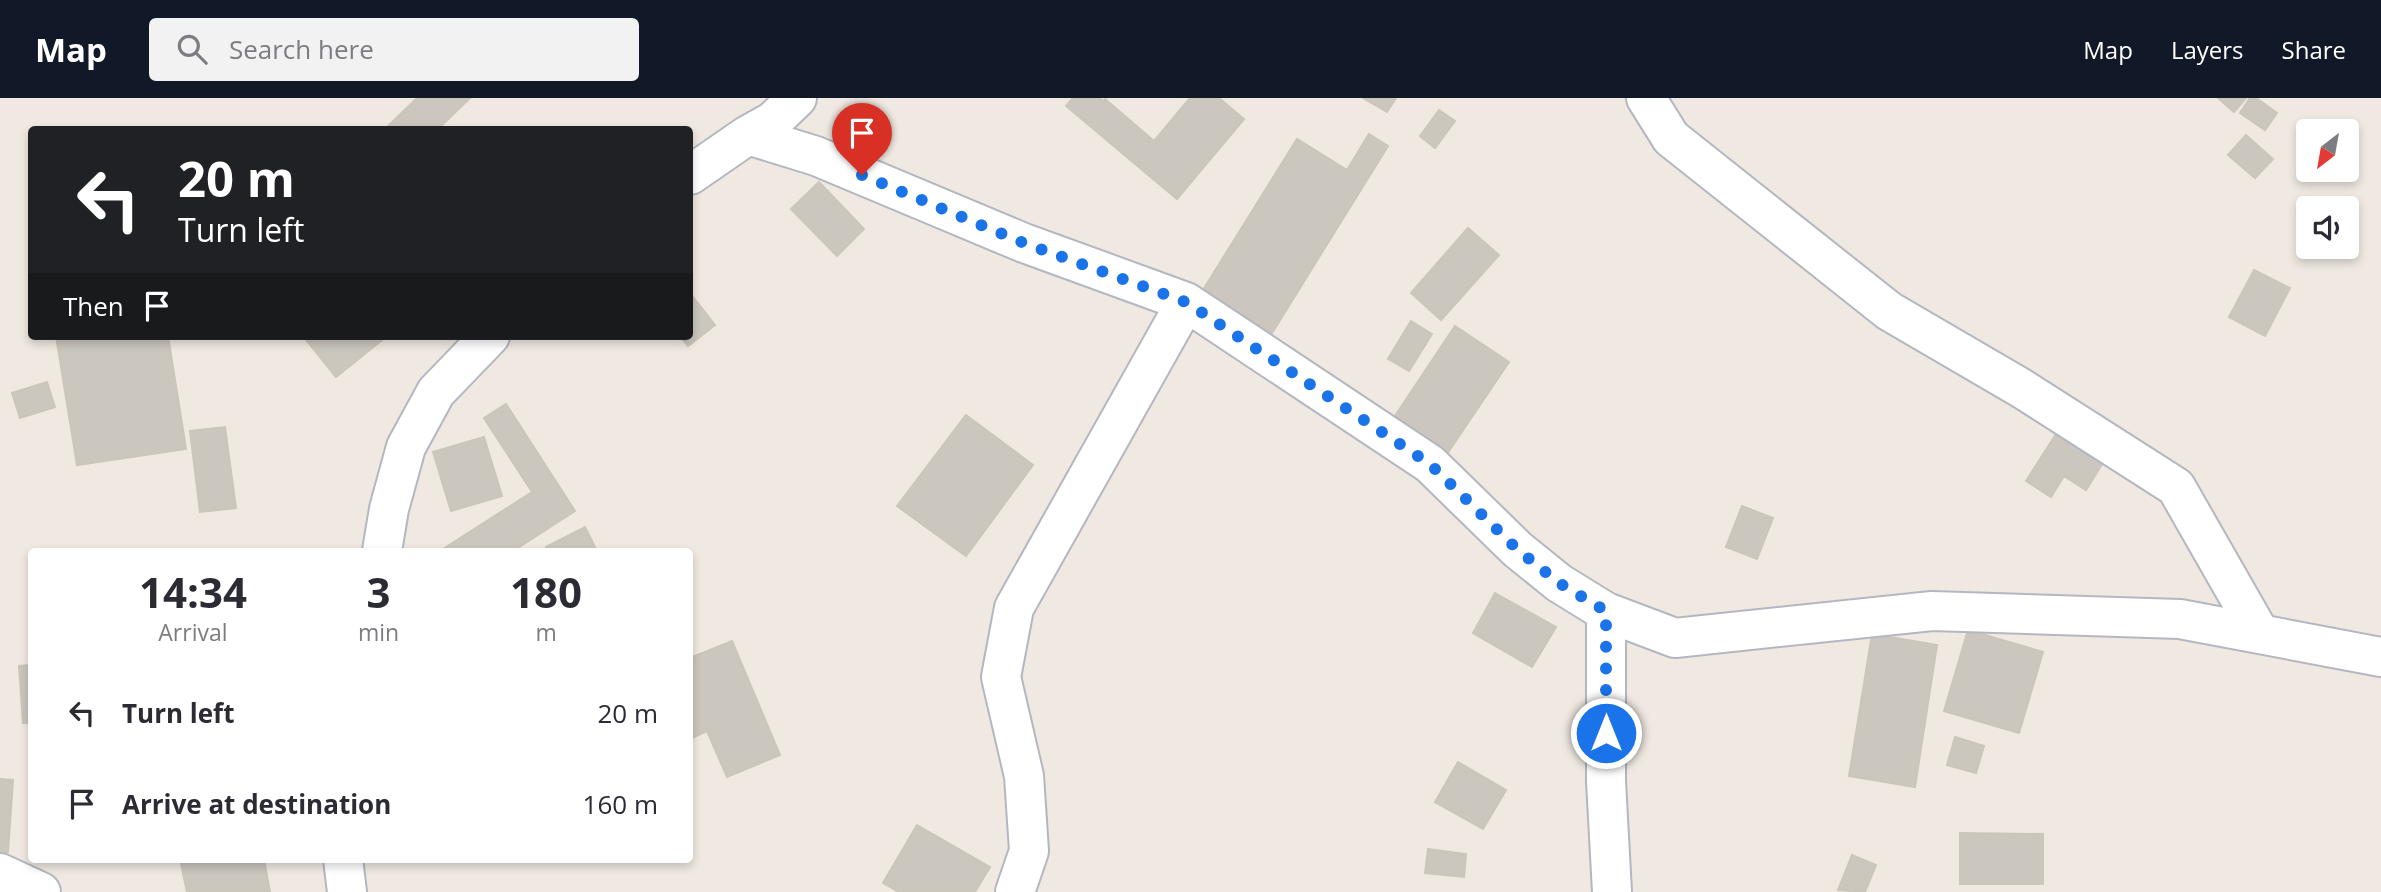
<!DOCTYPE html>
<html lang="en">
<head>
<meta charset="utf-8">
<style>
	body { margin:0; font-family:"Open Sans",sans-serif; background:#f2f2f3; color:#2b2b33; height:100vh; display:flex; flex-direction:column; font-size:26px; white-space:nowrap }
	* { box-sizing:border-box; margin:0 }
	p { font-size:23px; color:#7c7c81 }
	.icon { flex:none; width:38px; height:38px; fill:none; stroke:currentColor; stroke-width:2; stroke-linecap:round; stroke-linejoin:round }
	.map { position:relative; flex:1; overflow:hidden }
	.panel { position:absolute; left:28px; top:450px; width:665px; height:315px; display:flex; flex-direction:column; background:#fff; border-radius:7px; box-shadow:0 4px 10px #0003 }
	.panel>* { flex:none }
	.banner { position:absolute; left:28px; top:28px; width:665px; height:214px; border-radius:7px; box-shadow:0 4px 10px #0003; background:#202124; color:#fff; overflow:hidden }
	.needle { width:46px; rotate:211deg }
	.buttons { position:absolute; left:2296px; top:21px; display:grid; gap:14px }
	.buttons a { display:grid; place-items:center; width:63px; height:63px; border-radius:7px; background:#fff; box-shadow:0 4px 10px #0003; font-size:35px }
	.pin { position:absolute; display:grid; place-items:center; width:60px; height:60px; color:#fff; margin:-72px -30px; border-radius:50% 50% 50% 0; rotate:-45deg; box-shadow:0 0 7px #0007 }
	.pin .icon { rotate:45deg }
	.me { position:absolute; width:77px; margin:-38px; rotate:0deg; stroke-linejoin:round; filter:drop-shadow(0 0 5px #0008) }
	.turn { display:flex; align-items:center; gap:24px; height:147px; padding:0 35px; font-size:32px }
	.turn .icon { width:91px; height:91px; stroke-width:2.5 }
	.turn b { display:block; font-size:49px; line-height:60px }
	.then { display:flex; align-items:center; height:66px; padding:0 35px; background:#0003; gap:14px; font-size:26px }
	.eta { display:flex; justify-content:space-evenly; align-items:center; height:119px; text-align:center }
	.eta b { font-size:42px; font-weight:700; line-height:49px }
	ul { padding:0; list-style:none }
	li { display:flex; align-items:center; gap:21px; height:91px; padding:0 35px }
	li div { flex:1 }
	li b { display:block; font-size:26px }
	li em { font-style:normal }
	header { display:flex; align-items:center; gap:42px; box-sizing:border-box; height:98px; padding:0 35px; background:#111827; color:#fff }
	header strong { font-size:33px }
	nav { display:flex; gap:38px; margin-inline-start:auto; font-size:24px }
	.search { width:490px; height:63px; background:#f2f2f3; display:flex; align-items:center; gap:18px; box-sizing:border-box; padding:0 24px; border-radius:7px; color:#7c7c81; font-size:26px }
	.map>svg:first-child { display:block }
	.building { fill:#cbc7bf; stroke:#cbc5ba; stroke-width:2 }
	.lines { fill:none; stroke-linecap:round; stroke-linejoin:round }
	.street-casing { stroke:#b4b7c1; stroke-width:42 }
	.street { stroke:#fff; stroke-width:38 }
	.route { stroke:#1a73e8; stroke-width:12; stroke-dasharray:0 21.6 }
</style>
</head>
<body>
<header>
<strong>Map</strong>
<div class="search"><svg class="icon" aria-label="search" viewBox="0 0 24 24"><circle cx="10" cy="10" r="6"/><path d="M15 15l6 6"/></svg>Search here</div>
<nav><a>Map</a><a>Layers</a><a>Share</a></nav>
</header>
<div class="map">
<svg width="2381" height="794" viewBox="0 0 2381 794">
	<rect width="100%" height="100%" fill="#efe9e1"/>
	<!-- building -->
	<path class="building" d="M417,0H470L437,32H384Z
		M1073,0H1099L1103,3L1105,1L1154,43L1190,0H1219L1244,21L1177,101L1066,8Z
		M1363,0H1396L1387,14Z
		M2218,0H2246L2234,14Z
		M2250,0H2256L2277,15L2265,32L2240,15Z
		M1439,12L1455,23L1435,50L1420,38Z
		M1369,36L1388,48L1272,235L1203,192L1297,41L1347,72Z
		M2246,37L2273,61L2255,80L2228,57Z
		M819,84L864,131L837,158L791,111Z
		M1468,130L1499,157L1441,222L1411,195Z
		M2254,172L2290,190L2265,238L2229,219Z
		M690,195L715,227L688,248L680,238H690Z
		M1411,223L1432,236L1409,273L1388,261Z
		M1455,228L1509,264L1441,365L1387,330Z
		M56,238H168L186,351L77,367Z
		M303,238H387L336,279Z
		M47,284L55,309L20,320L12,295Z
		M506,306L575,413L513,453H440L532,394L484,320Z
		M966,317L1033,367L966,458L897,408Z
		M225,329L236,410L200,414L190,333Z
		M2058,333L2104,363L2086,392L2064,378L2051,399L2026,383Z
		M484,339L502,398L451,413L433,354Z
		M1742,408L1773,420L1757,461L1726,449Z
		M585,429L597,453H548L546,449Z
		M1495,495L1556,529L1532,569L1473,535Z
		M1968,532L2043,554L2019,635L1944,613Z
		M1872,536L1937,547L1915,689L1849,678Z
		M732,543L780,657L727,679L707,633L690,641V560Z
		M32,567V625H23L19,568Z
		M1955,639L1984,648L1976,675L1947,667Z
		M1458,664L1506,692L1483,731L1435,704Z
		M0,681L13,682L8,754H0Z
		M917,727L990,769L975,794H899L883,785Z
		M1960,735L2043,736V786H1960Z
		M1428,751L1466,756L1464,779L1425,775Z
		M1852,757L1876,767L1865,794L1838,792Z
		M180,761H264L270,794H187Z"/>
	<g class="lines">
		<defs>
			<path id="street" d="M1646,0L1671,40L1889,213L2021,290L2176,389L2260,536
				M748,37L816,58L1024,145L1186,204L1430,366L1517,451L1559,485L1606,514L1675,540L1932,513L2180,521L2381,559
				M690,77L748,37L773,23L797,0
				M382,453L389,411L406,349L436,294L490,238
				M1606,514V683L1612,794
				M343,761L347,794
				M0,775L41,794
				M1015,794L1029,753L1024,678L1001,579L1014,510L1186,204"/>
		</defs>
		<!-- street casing -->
		<use href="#street" class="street-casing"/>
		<!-- street -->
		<use href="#street" class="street"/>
	</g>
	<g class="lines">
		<!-- route -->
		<path class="route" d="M862,77L1024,145L1186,204L1430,366L1517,451L1559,485L1606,513V635"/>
	</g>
</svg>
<div class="buttons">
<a><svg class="needle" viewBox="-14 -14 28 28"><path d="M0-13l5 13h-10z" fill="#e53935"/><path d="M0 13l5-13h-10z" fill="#7c7c81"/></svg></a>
<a><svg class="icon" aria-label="sound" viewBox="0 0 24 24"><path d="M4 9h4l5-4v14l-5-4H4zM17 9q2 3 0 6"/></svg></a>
</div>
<div class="pin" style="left:862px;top:77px;background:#d93025"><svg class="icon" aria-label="arrive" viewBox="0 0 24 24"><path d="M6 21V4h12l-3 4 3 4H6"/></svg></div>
<svg class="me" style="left:1606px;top:635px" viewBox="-20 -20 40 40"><circle r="17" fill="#1a73e8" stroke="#fff" stroke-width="3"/><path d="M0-11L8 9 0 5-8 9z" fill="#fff"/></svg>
<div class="banner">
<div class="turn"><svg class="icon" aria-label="left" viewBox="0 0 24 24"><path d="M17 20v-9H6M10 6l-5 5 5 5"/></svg><div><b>20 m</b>Turn left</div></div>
<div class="then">Then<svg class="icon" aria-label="arrive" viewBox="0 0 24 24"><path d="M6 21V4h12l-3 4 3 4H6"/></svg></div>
</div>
<section class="panel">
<div class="eta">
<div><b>14:34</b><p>Arrival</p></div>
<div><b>3</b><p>min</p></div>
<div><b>180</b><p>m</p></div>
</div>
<ul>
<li><svg class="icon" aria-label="left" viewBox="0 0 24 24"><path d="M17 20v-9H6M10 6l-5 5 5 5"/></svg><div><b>Turn left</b></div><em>20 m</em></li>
<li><svg class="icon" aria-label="arrive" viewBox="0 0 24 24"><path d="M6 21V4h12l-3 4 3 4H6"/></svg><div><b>Arrive at destination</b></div><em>160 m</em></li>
</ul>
</section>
</div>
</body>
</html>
